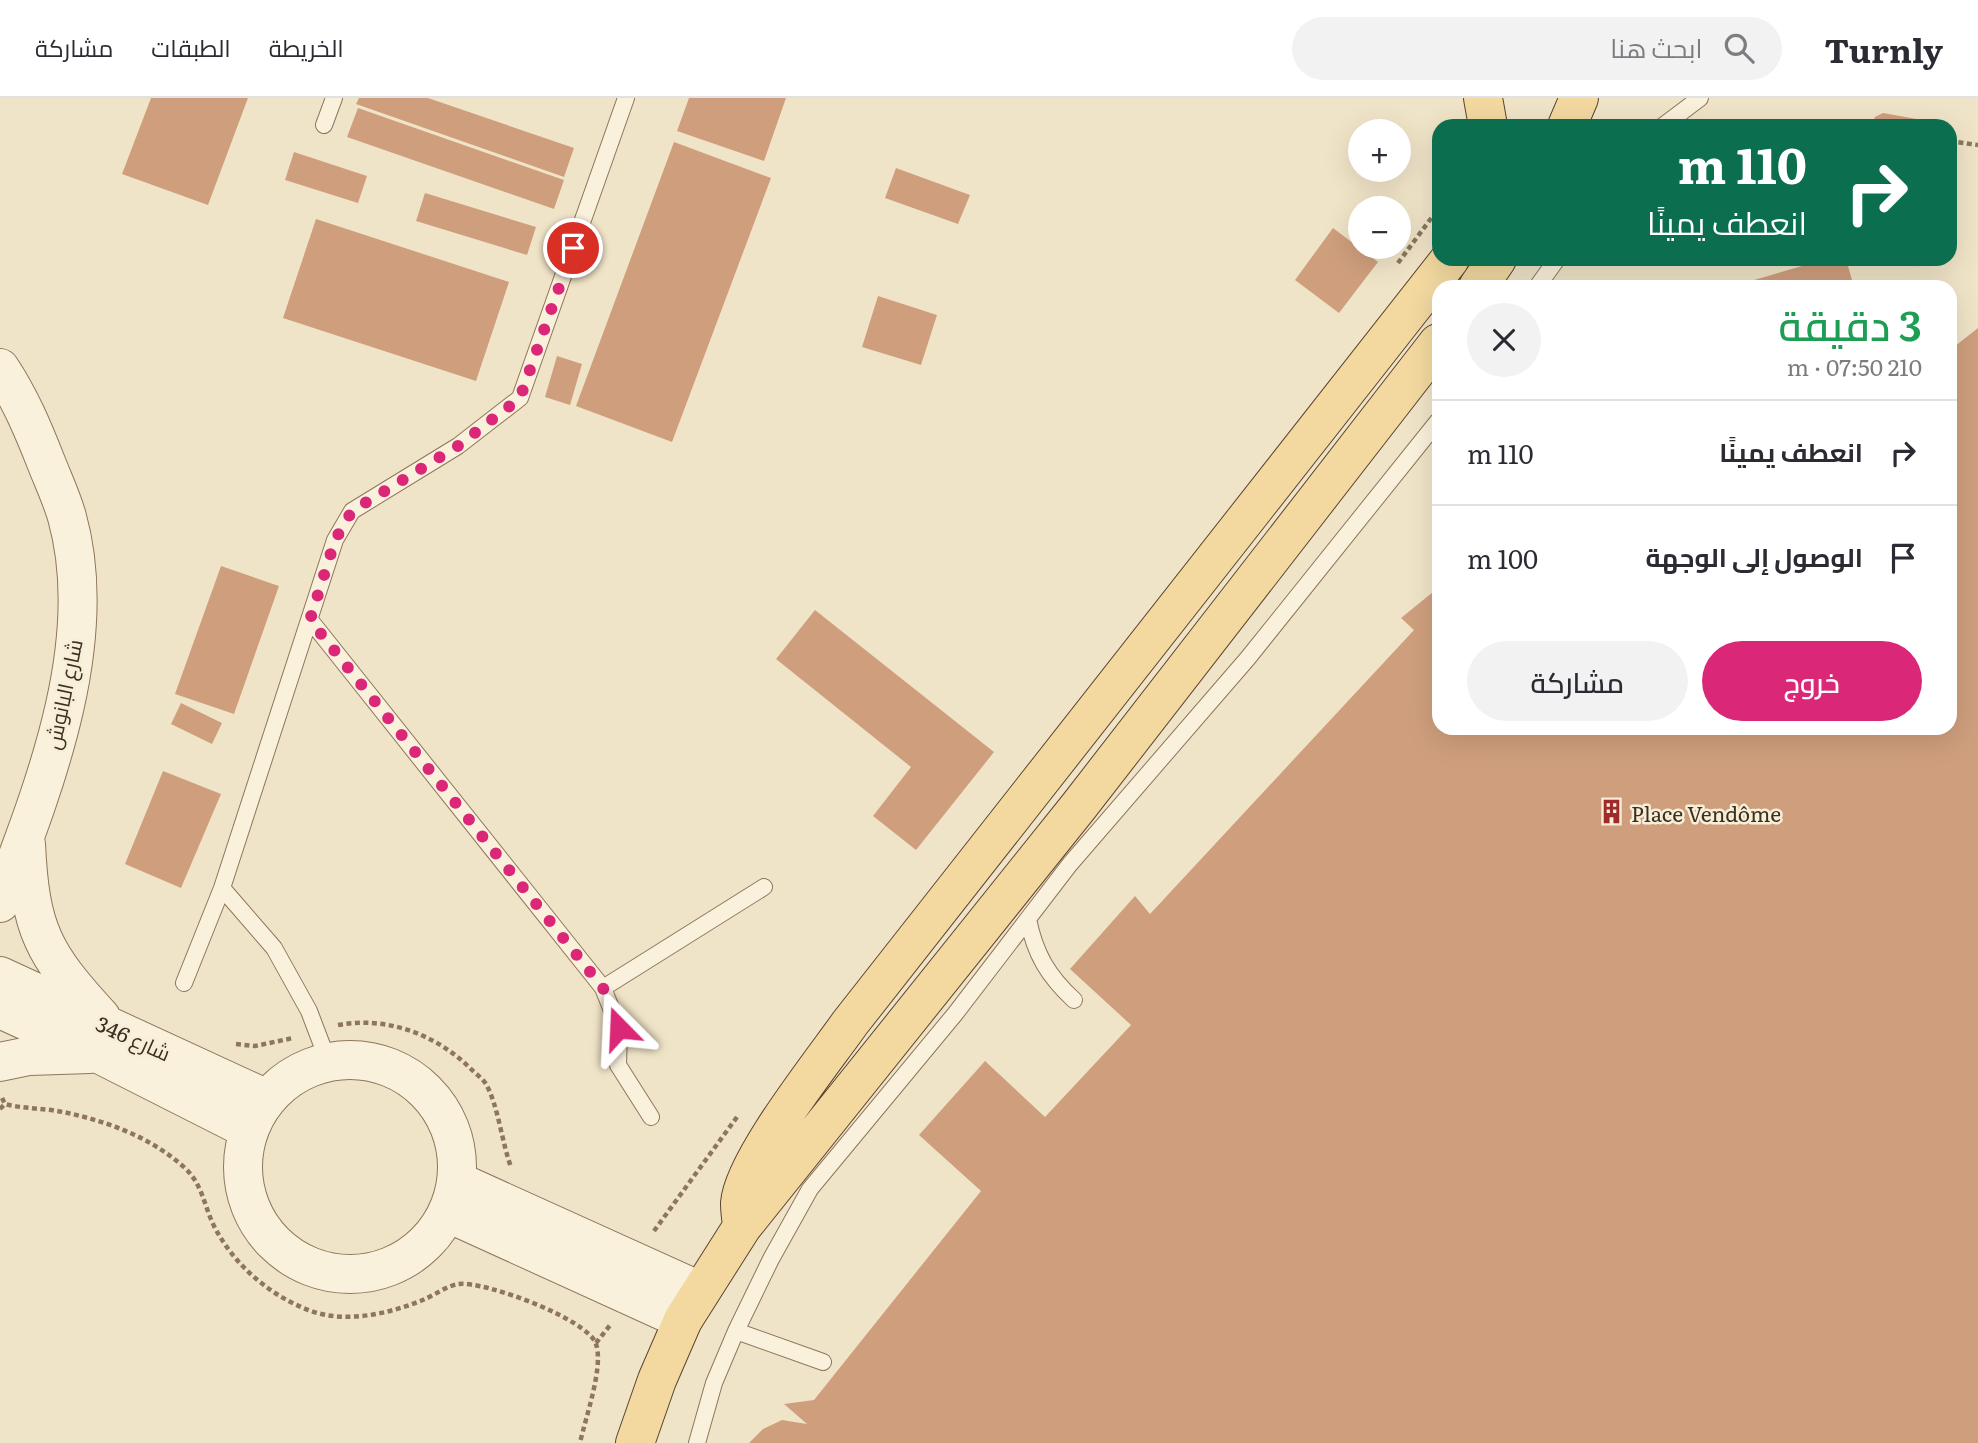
<!DOCTYPE html>
<html lang="ar">
<head>
<meta charset="utf-8">
<style>
	body { margin:0; font-family:Literata,Cairo,serif; background:#f2f2f3; color:#2b2b33; direction:rtl; height:100vh; display:flex; flex-direction:column; font-size:26px; white-space:nowrap }
	* { box-sizing:border-box; margin:0 }
	p { font-size:23px; color:#7c7c81 }
	.icon { flex:none; width:38px; height:38px; fill:none; stroke:currentColor; stroke-width:2; stroke-linecap:round; stroke-linejoin:round }
	.map { position:relative; flex:1; overflow:hidden; direction:ltr }
	.panel { position:absolute; left:1432px; top:182px; width:525px; height:455px; display:flex; flex-direction:column; background:#fff; border-radius:21px; box-shadow:0 7px 28px #0002; direction:rtl }
	.panel>* { flex:none }
	.guide { position:absolute; left:1432px; top:21px; width:525px; height:147px; border-radius:21px; box-shadow:0 7px 28px #0002; direction:rtl; background:#0b6e4f; color:#fff; overflow:hidden }
	.controls { position:absolute; left:1348px; top:21px; display:grid; gap:14px }
	.controls a { display:grid; place-items:center; width:63px; height:63px; border-radius:50%; background:#fff; box-shadow:0 7px 28px #0002; font-size:35px }
	.pin { position:absolute; display:grid; place-items:center; width:60px; height:60px; color:#fff; margin:-30px; border:4px solid #fff; border-radius:50%; box-shadow:0 2px 7px #0007 }
	.me { position:absolute; width:77px; margin:-38px; rotate:339deg; stroke-linejoin:round; filter:drop-shadow(0 0 5px #0008) }
	.turn { display:flex; align-items:center; gap:24px; height:147px; padding:0 35px; font-size:32px }
	.turn .icon { width:91px; height:91px; stroke-width:2.5 }
	.turn b { display:block; font-size:49px; line-height:60px }
	.round { display:grid; place-items:center; flex:none; width:74px; height:74px; border-radius:37px; background:#f2f2f3 }
	.summary { display:flex; align-items:center; justify-content:space-between; height:119px; padding:0 35px }
	h1 { font-size:42px; font-weight:600; line-height:52px; color:#1e9e55 }
	.action { display:flex; gap:14px; margin-top:auto; padding:14px 35px }
	.action a { flex:1; height:80px; border-radius:42px; background:#db2777; color:#fff; font-size:28px; font-weight:600; line-height:80px; text-align:center }
	.action a+a { background:#f2f2f3; color:#2b2b33 }
	ul { padding:0; list-style:none }
	li { display:flex; align-items:center; gap:21px; height:105px; padding:0 35px; border-top:2px solid #e1e1e2 }
	li div { flex:1 }
	li b { display:block; font-size:26px }
	li em { font-style:normal }
	header { display:flex; align-items:center; gap:42px; box-sizing:border-box; height:98px; padding:0 35px; background:#fff; border-bottom:2px solid #e1e1e2 }
	header strong { font-size:33px }
	nav { display:flex; gap:38px; margin-inline-start:auto; font-size:24px }
	.search { width:490px; height:63px; background:#f2f2f3; display:flex; align-items:center; gap:18px; box-sizing:border-box; padding:0 24px; border-radius:38px; color:#7c7c81; font-size:26px }
	.map>svg:first-child { display:block }
	.building { fill:#cf9f7d }
	.lines { fill:none; stroke-linecap:round; stroke-linejoin:round }
	.service-casing { stroke:#8d765c; stroke-width:18 }
	.tertiary-casing { stroke:#8d765c; stroke-width:40 }
	.primary-casing { stroke:#5b4430; stroke-width:40 }
	.path { stroke:#8d765c; stroke-width:4.5; stroke-dasharray:5 3.5; stroke-linecap:butt }
	.service { stroke:#faf1dc; stroke-width:16 }
	.tertiary { stroke:#faf1dc; stroke-width:38 }
	.primary { stroke:#f3d9a0; stroke-width:38 }
	.route { stroke:#db2777; stroke-width:12; stroke-dasharray:0 21.6 }
	.labels { text-anchor:middle; dominant-baseline:central; stroke-width:5; stroke-linejoin:round; paint-order:stroke }
	.street-label { font-size:21px; fill:#3d2e20; stroke:#f7eed8 }
	.poi-label { font-size:21px; fill:#3d2e20; stroke:#f7eed8; text-anchor:start }
</style>
</head>
<body>
<header>
<strong>Turnly</strong>
<div class="search"><svg class="icon" aria-label="search" viewBox="0 0 24 24"><circle cx="10" cy="10" r="6"/><path d="M15 15l6 6"/></svg>ابحث هنا</div>
<nav><a>الخريطة</a><a>الطبقات</a><a>مشاركة</a></nav>
</header>
<div class="map">
<svg width="1978" height="1345" viewBox="0 0 1978 1345">
	<rect width="100%" height="100%" fill="#f0e4c8"/>
	<!-- building -->
	<path class="building" d="M151,0H248L208,107L122,76Z
		M359,0H428L574,50L564,79L356,6Z
		M689,0H786L764,63L677,33Z
		M358,10L564,82L554,111L347,39Z
		M1883,15L1933,24L1939,28H1871L1875,19Z
		M674,44L771,80L672,344L576,308Z
		M294,54L367,78L358,105L285,82Z
		M896,70L970,97L958,126L885,100Z
		M425,95L536,129L527,157L416,123Z
		M316,121L509,184L476,283L283,220Z
		M1333,130L1378,164L1339,215L1295,182Z
		M1826,161H1846L1854,189H1730Z
		M878,198L937,217L921,267L862,249Z
		M1978,230V1345H749L763,1331L782,1322L807,1326L784,1306L814,1302L981,1093L919,1037L985,963L1045,1019L1131,927L1070,871L1135,798L1150,816L1414,532L1401,520L1438,490V630H1950V252Z
		M557,258L582,266L570,307L545,299Z
		M221,468L279,488L234,616L175,596Z
		M815,512L994,654L916,752L873,718L911,669L776,561Z
		M181,605L222,625L212,646L171,626Z
		M163,673L221,696L181,790L125,766Z"/>
	<g class="lines">
		<defs>
			<path id="service" d="M324,27L334,0
				M1663,28L1700,0
				M1537,189L1557,161
				M310,522L603,890L619,930L618,967L651,1019
				M222,790L274,850L309,913L328,963
				M1028,821C1035,856 1048,878 1074,902
				M184,885L222,790L335,442L352,413L458,348L520,300L626,0
				M603,890L764,789
				M736,1233L823,1264
				M697,1345L714,1285L736,1233L771,1161L810,1091L955,916L1070,766L1248,560L1438,323"/>
			<path id="tertiary" d="M0,270C20,300 33,331 46,364C53,382 62,401 67,419C102,544 44,689 0,805
				M26,746C30,832 43,856 101,919
				M0,878L267,1001
				M0,911L99,956L249,1032
				M243 1069a107 107 0 1 1 214 0a107 107 0 1 1-214 0Z
				M0,964L29,958L90,956
				M457,1083L700,1193
				M448,1115L683,1222"/>
			<path id="primary" d="M1483,0L1488,28
				M1567,28L1579,0
				M1478,189L1497,161
				M742,1127C741,1120 740,1112 740,1105C743,1063 824,962 850,925L1450,161
				M635,1345L657,1282L683,1222L742,1129L1079,708L1438,245"/>
		</defs>
		<!-- service casing -->
		<use href="#service" class="service-casing"/>
		<!-- tertiary casing -->
		<use href="#tertiary" class="tertiary-casing"/>
		<!-- primary casing -->
		<use href="#primary" class="primary-casing"/>
		<!-- path -->
		<path class="path" d="M1950,43L1978,47
			M1398,165L1438,111
			M338,927C386,918 436,936 471,971C475,975 483,981 486,986C498,1007 502,1045 511,1069
			M236,946L255,948L293,940
			M2,1000L5,1006C24,1011 44,1010 63,1014C107,1023 153,1040 186,1071C203,1088 204,1108 214,1128C234,1167 270,1198 311,1213C347,1226 392,1215 425,1201C435,1197 448,1187 459,1186C485,1183 588,1221 596,1246C604,1269 585,1321 580,1345
			M0,1011L5,1006
			M654,1133L737,1019
			M596,1245L611,1226"/>
		<!-- service -->
		<use href="#service" class="service"/>
		<!-- tertiary -->
		<use href="#tertiary" class="tertiary"/>
		<!-- primary -->
		<use href="#primary" class="primary"/>
	</g>
	<g class="lines">
		<!-- route -->
		<path class="route" d="M573,150L520,300L458,348L352,413L335,442L310,522L603,890L619,930"/>
	</g>
	<!-- icons -->
	<defs>
		<symbol id="building-bare" viewBox="-9 -9 18 18"><path d="M-4-6H4V6H1V3H-1V6H-4ZM-2.5-4.3h1.7v1.8h-1.7ZM.8-4.3h1.7v1.8H.8ZM-2.5-1h1.7V.8h-1.7ZM.8-1h1.7V.8H.8Z" fill="#9e2a2b" stroke="#f7eed8" stroke-width="2.5" paint-order="stroke"/></symbol>
	</defs>
	<g fill-rule="evenodd">
		<use href="#building-bare" x="1594" y="696" width="35" height="35"/>
	</g>
	<g class="labels">
		<!-- street labels -->
		<g class="street-label">
			<text transform="translate(62 596) rotate(-78)">شارع البانوش</text>
			<text transform="translate(134 939) rotate(24)">شارع 346</text>
		</g>
		<!-- poi labels -->
		<g class="poi-label">
			<text x="1631" y="714">Place Vendôme</text>
		</g>
	</g>
</svg>
<div class="controls">
<a>+</a>
<a>−</a>
</div>
<div class="pin" style="left:573px;top:150px;background:#d93025"><svg class="icon" aria-label="arrive" viewBox="0 0 24 24"><path d="M6 21V4h12l-3 4 3 4H6"/></svg></div>
<svg class="me" style="left:619px;top:930px" viewBox="-20 -20 40 40"><path d="M0-17L14 15 0 8-14 15z" fill="#db2777" stroke="#fff" stroke-width="4"/></svg>
<div class="guide">
<div class="turn"><svg class="icon" aria-label="right" viewBox="0 0 24 24"><path d="M7 20v-9h11M14 6l5 5-5 5"/></svg><div><b>110 m</b>انعطف يمينًا</div></div>
</div>
<section class="panel">
<div class="summary"><div><h1>3 دقيقة</h1><p>210 m · 07:50</p></div><a class="round"><svg class="icon" aria-label="close" viewBox="0 0 24 24"><path d="M6 6l12 12M18 6L6 18"/></svg></a></div>
<ul>
<li><svg class="icon" aria-label="right" viewBox="0 0 24 24"><path d="M7 20v-9h11M14 6l5 5-5 5"/></svg><div><b>انعطف يمينًا</b></div><em>110 m</em></li>
<li><svg class="icon" aria-label="arrive" viewBox="0 0 24 24"><path d="M6 21V4h12l-3 4 3 4H6"/></svg><div><b>الوصول إلى الوجهة</b></div><em>100 m</em></li>
</ul>
<div class="action"><a>خروج</a><a>مشاركة</a></div>
</section>
</div>
</body>
</html>
